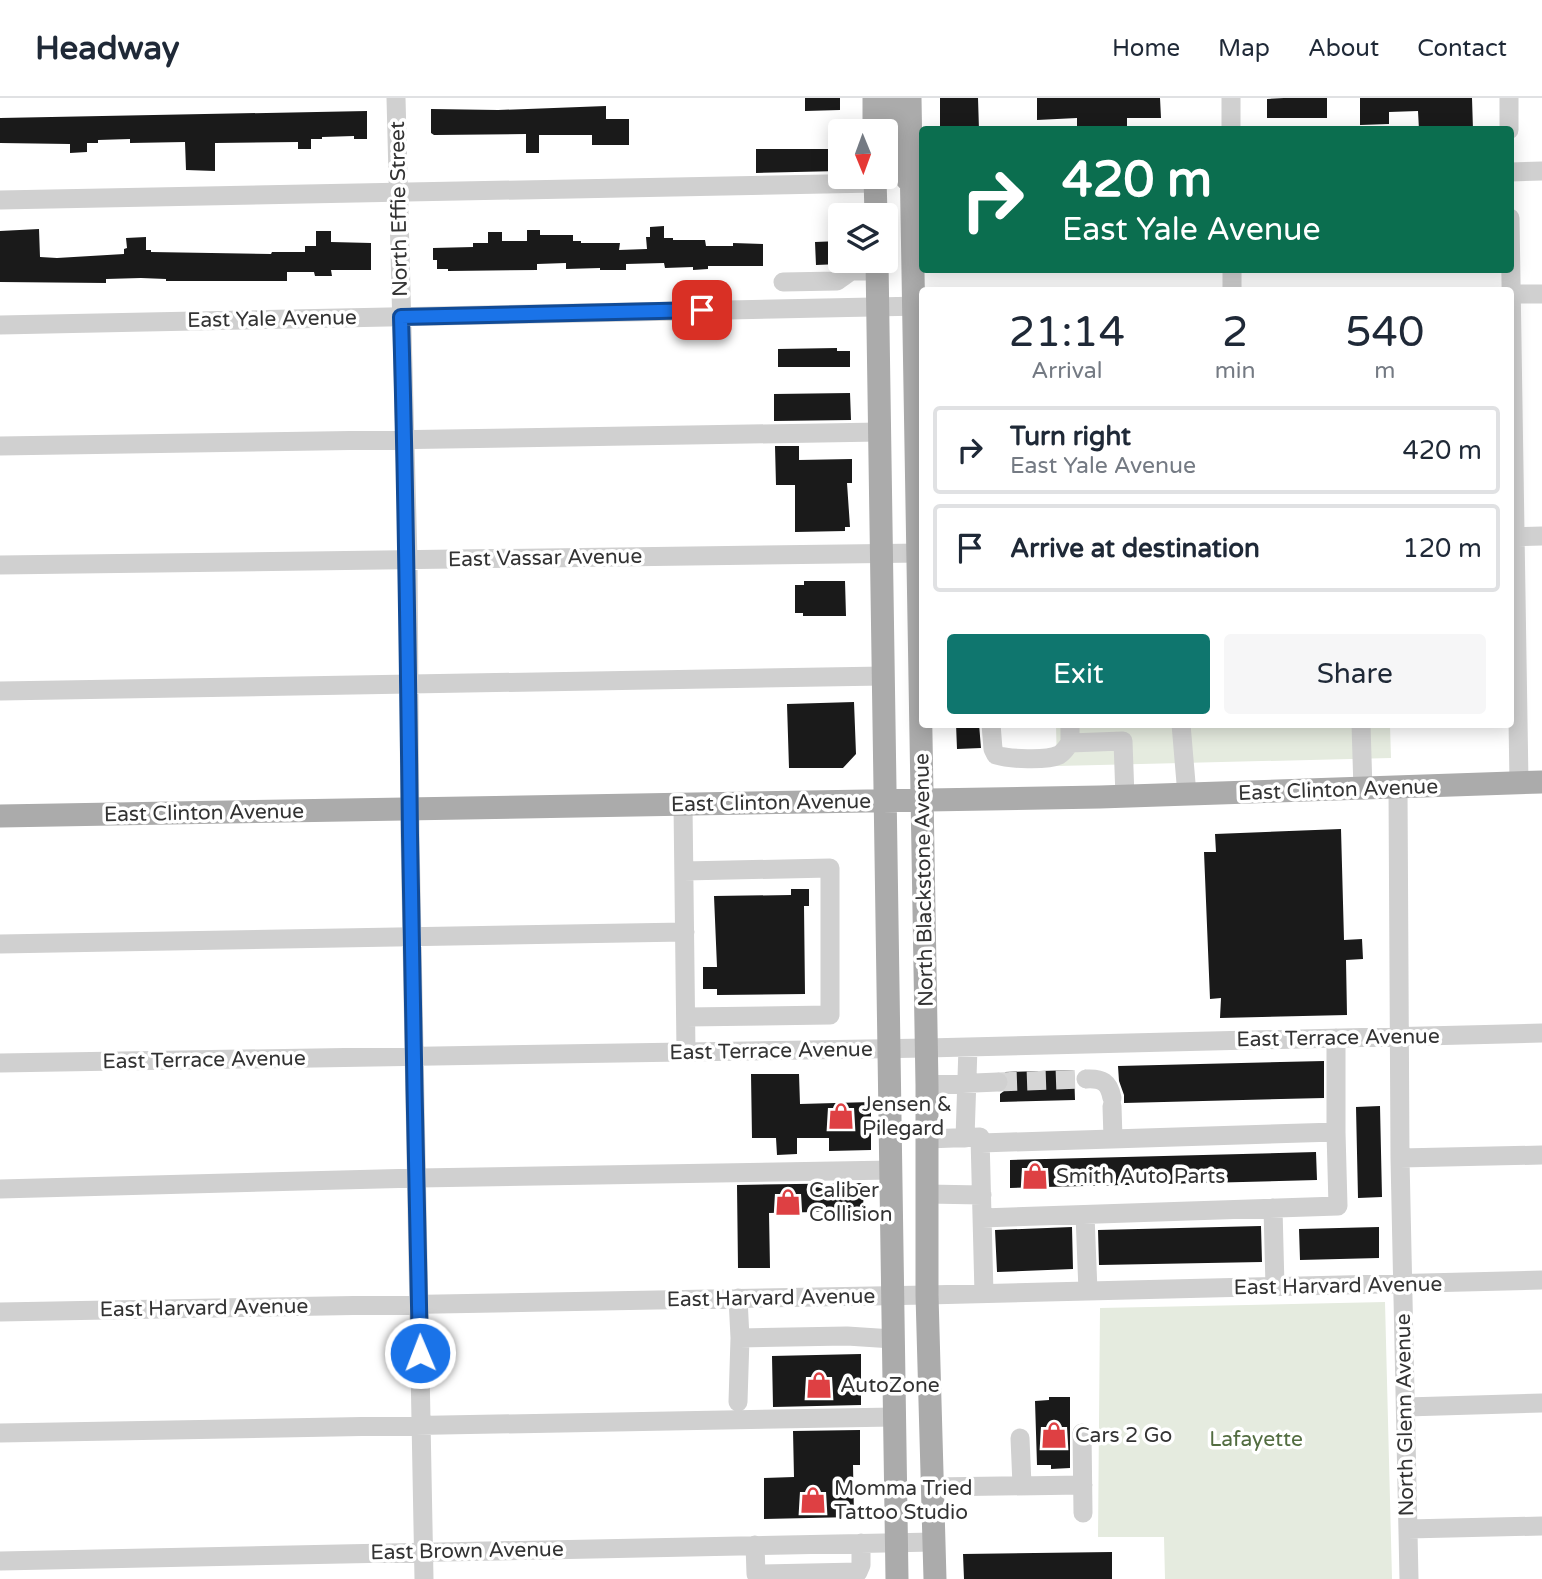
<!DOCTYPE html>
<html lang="en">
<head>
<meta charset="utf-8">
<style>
	body { margin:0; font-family:"Varela Round",sans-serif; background:#f6f6f7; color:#1f2937; height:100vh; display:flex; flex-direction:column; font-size:26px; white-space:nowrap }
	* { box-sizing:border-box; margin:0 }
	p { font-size:23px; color:#747a83 }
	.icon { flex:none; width:38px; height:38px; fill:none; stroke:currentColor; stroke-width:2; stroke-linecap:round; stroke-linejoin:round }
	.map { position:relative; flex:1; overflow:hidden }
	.panel { position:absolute; left:919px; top:189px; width:595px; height:441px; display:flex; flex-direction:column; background:#fff; border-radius:7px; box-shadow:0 4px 18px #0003 }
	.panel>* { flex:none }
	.hud { position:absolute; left:919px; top:28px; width:595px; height:147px; border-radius:7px; box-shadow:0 4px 18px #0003; background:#0b6e4f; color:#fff; overflow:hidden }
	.needle { width:46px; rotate:179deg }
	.tools { position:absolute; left:828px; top:21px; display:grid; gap:14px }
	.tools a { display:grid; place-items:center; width:70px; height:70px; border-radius:7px; background:#fff; box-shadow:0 4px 18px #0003; font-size:35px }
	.pin { position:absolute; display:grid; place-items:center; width:60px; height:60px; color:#fff; margin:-30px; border-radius:14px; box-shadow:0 4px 10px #0006 }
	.me { position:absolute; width:77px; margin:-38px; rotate:359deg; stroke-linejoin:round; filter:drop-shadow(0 0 5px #0008) }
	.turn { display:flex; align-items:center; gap:24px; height:147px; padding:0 28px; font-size:32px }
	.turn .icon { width:91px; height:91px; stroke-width:2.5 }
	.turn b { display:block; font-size:49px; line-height:60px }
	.eta { display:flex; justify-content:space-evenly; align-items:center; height:119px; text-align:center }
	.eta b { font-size:42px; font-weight:600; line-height:49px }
	.primary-button { display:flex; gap:14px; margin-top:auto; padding:14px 28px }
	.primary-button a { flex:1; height:80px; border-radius:7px; background:#0f766e; color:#fff; font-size:28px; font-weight:600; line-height:80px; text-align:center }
	.primary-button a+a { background:#f6f6f7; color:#1f2937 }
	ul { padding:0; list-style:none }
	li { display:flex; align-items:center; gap:21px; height:88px; margin:0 14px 10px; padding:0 14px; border:4px solid #e0e1e3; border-radius:7px }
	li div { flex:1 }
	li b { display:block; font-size:26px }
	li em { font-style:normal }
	header { display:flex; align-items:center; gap:42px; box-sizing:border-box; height:98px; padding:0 35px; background:#fff; border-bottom:2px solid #e0e1e3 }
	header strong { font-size:33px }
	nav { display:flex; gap:38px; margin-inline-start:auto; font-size:24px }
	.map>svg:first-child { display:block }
	.green { fill:#e5ebdf }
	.building { fill:#1a1a1a }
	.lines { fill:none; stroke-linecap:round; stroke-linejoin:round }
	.minor-tunnel { stroke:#d6d6d6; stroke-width:19; stroke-dasharray:19 10; stroke-linecap:butt }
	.minor { stroke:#d0d0d0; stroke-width:19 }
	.major { stroke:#ababab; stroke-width:23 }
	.route-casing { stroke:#114b97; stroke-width:18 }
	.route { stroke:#1a73e8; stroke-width:12 }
	.labels { text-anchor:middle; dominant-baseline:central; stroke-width:7; stroke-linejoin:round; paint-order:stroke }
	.street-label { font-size:21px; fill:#333; stroke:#fff }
	.poi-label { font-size:21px; fill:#333; stroke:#fff; text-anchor:start }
	.park-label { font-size:21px; fill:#536d41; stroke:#fff }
</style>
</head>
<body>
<header>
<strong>Headway</strong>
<nav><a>Home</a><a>Map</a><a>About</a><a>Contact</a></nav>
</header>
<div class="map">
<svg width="1542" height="1481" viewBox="0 0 1542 1481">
	<rect width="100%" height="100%" fill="#fff"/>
	<!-- green -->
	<path class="green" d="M1056,627H1390L1391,660L1057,668Z
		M1385,1204L1392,1481H1165L1164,1439H1098L1100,1210Z"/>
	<!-- building -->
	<path class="building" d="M805,0H840V12L805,13Z
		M940,0H978L979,32H940Z
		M1037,0H1160L1161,20H1127V32H1108V28H1077V20L1037,22Z
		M1284,0H1327V20H1267V1Z
		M1360,0H1472L1473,32H1419L1418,13L1389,14V26L1360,27Z
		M606,8V21H629V47H592V37H539V55H526V36L434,37L431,35V11L498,12Z
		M367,13V41H354V38L322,39V41H311V51H298V44L215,45V73L186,72L185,44L130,45V41L98,42V45H87V54L70,55V46L0,45V20Z
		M756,51H840V73L756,75Z
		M664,128V140H673V142H705L706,148H733V145L763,146V168H708V171L693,172V169L665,170L664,165L626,166V172H600V170L566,171V165L537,166V172L448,173V171H437V162H433V150L473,149V145H488V134H502V143H527V132H540V137H573V143H581V145H620L619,152L647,151L646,139H650V129Z
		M39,131L40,159L57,160L124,156V151L127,150L126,140L146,139V152H151V154L271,156L272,154H305V148H316V133H331V144L371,145V172H331L332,178H315L314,174H287V183H166V181L141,180L106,181V185L0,184V133Z
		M840,143V166L816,167L815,144Z
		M837,250V253H850V269H778V251Z
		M850,295L851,322L774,323V296Z
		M775,348H799V362L852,361V385H847L850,429H845V433L795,434V387H776Z
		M804,483H845L846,518H803V515H795V487H804Z
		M854,604L856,656L843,670H789L787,606Z
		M956,626H979L981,650L957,651Z
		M1341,731L1344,842L1362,841L1363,861L1346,862L1347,917L1220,920L1221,900L1210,901L1204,754H1216L1215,736Z
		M791,791H809V808H804L805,896L717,897V891H703V869H717L714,798L791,797Z
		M1324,963V1000L1124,1005V997L1119,983L1118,968Z
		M1074,972L1075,1002L1000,1004V996L1008,990L1010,984L1005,974Z
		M751,976H799L800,1006L871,1004V1052L829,1053V1040H797V1056L777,1057L776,1040H752Z
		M1380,1008L1382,1099L1358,1100L1356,1009Z
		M1316,1054L1317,1082L1010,1090V1062Z
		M864,1085L863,1113L769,1115L770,1170H738L737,1087Z
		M1261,1128L1262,1164L1099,1167L1098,1132Z
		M1072,1129L1073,1171L997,1174L995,1132Z
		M1379,1129V1160L1300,1162L1299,1131Z
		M861,1256V1307L773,1309L772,1258Z
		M1049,1299H1070V1370L1051,1371V1367H1037L1035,1303L1049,1302Z
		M860,1332V1367H853L854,1419L764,1421V1380L794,1379L793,1333Z
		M1112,1454V1481H964L963,1456Z"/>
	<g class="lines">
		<!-- minor-tunnel -->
		<path class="minor-tunnel" d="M998,984L1086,981"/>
		<!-- minor -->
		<path class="minor" d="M396,0L408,462L410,738L424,1481
			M1231,0V32
			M1509,0V32
			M1510,74L1542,73
			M0,102L876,85
			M1510,120L1519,685
			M1232,172V192
			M783,184L837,183L851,173H877
			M1510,196H1542
			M0,227L922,208
			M0,348L880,334
			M1510,439L1542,438
			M0,467L922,455
			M0,593L884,578
			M991,626L993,651L996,657C1009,661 1046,663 1059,657C1064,654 1066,650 1070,645
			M1070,626V645L1123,643L1125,699
			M1181,626L1187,697
			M1361,626L1363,692
			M1398,690L1400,1060L1409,1481
			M683,707L686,954
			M684,773L830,770V917L686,919
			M0,846L685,834
			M1336,940V1034
			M0,965L927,950L1542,935
			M1086,981C1102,980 1109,984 1112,1000
			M927,987L998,984
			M1112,1008L1113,1041
			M965,1040L968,949
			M927,1041L980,1039L984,1196
			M981,1045L1336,1034L1338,1108L982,1120
			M1400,1060L1542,1057
			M0,1091L418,1080L892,1072
			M927,1096L982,1097
			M1273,1110L1275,1189
			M1085,1117L1088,1193
			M0,1214L927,1197L1542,1182
			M740,1240L847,1238L893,1241
			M738,1304L740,1240L738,1200
			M1406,1309L1542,1305
			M0,1335L894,1319
			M1082,1335L1083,1415
			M1020,1340L1022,1387
			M932,1389L1083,1387
			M1408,1431L1542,1428
			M755,1447L756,1476L858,1474L861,1467V1445
			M0,1463L934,1444"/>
		<!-- major -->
		<path class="major" d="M874,0V33
			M891,0L897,69L908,82
			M910,0L927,987V1197L935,1481
			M875,79L876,117
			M877,163L897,1481
			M0,718L1100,699L1542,684"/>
	</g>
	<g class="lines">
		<defs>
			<path id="route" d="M420,1255C417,1082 412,910 410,737C408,564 406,391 401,219L702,212"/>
		</defs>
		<!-- route casing -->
		<use href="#route" class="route-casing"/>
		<!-- route -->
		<use href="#route" class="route"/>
	</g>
	<!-- icons -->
	<defs>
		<symbol id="shop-bare" viewBox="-9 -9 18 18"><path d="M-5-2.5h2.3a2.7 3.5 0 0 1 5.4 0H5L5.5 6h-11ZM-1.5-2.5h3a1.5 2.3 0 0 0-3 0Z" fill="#de4043" stroke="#fff" stroke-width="2.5" paint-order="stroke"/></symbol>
	</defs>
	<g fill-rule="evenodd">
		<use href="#shop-bare" x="822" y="999" width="38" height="38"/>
		<use href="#shop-bare" x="1016" y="1059" width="38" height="38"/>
		<use href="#shop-bare" x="769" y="1085" width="38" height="38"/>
		<use href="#shop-bare" x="800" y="1268" width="38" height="38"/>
		<use href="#shop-bare" x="1035" y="1318" width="38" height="38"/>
		<use href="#shop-bare" x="794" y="1383" width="38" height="38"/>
	</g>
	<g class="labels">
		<!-- street labels -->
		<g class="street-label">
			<text transform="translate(399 111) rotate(-91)">North Effie Street</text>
			<text transform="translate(272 221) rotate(-1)">East Yale Avenue</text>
			<text transform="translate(545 460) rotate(-1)">East Vassar Avenue</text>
			<text transform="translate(1338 692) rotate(-2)">East Clinton Avenue</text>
			<text transform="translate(771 705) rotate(-1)">East Clinton Avenue</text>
			<text transform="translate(204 715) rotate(-1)">East Clinton Avenue</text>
			<text transform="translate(924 782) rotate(-91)">North Blackstone Avenue</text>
			<text transform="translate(1338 940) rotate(-1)">East Terrace Avenue</text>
			<text transform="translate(771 953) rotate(-1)">East Terrace Avenue</text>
			<text transform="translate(204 962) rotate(-1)">East Terrace Avenue</text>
			<text transform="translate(1338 1188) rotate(-1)">East Harvard Avenue</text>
			<text transform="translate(771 1200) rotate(-1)">East Harvard Avenue</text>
			<text transform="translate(204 1210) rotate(-1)">East Harvard Avenue</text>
			<text transform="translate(1405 1317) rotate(-91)">North Glenn Avenue</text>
			<text transform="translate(467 1453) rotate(-1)">East Brown Avenue</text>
		</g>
		<!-- poi labels -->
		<g class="poi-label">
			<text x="862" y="1006">Jensen &amp;<tspan x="862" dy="24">Pilegard</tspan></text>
			<text x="1056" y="1078">Smith Auto Parts</text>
			<text x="809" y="1092">Caliber<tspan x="809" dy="24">Collision</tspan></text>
			<text x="840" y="1287">AutoZone</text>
			<text x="1075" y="1337">Cars 2 Go</text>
			<text x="834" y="1390">Momma Tried<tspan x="834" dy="24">Tattoo Studio</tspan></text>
		</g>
		<!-- park labels -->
		<g class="park-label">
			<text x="1256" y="1341">Lafayette</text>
		</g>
	</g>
</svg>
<div class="tools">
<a><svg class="needle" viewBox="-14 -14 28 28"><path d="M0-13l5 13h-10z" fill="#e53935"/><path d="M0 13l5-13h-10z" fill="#747a83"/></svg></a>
<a><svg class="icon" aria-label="layers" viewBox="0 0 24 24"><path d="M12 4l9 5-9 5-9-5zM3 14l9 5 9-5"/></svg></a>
</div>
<div class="pin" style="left:702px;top:212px;background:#d93025"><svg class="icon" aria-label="arrive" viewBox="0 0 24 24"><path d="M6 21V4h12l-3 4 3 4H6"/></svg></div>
<svg class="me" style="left:420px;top:1255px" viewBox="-20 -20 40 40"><circle r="17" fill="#1a73e8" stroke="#fff" stroke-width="3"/><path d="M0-11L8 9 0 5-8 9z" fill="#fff"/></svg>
<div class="hud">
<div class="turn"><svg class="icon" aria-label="right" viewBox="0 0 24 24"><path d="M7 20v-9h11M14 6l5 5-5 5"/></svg><div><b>420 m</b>East Yale Avenue</div></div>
</div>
<section class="panel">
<div class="eta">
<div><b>21:14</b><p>Arrival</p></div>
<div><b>2</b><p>min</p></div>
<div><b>540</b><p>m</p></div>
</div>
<ul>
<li><svg class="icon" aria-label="right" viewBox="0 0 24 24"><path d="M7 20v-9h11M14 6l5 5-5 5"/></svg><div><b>Turn right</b><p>East Yale Avenue</p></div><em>420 m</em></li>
<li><svg class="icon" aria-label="arrive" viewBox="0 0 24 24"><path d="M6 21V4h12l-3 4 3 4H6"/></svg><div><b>Arrive at destination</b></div><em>120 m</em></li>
</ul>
<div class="primary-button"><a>Exit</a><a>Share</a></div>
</section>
</div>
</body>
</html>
